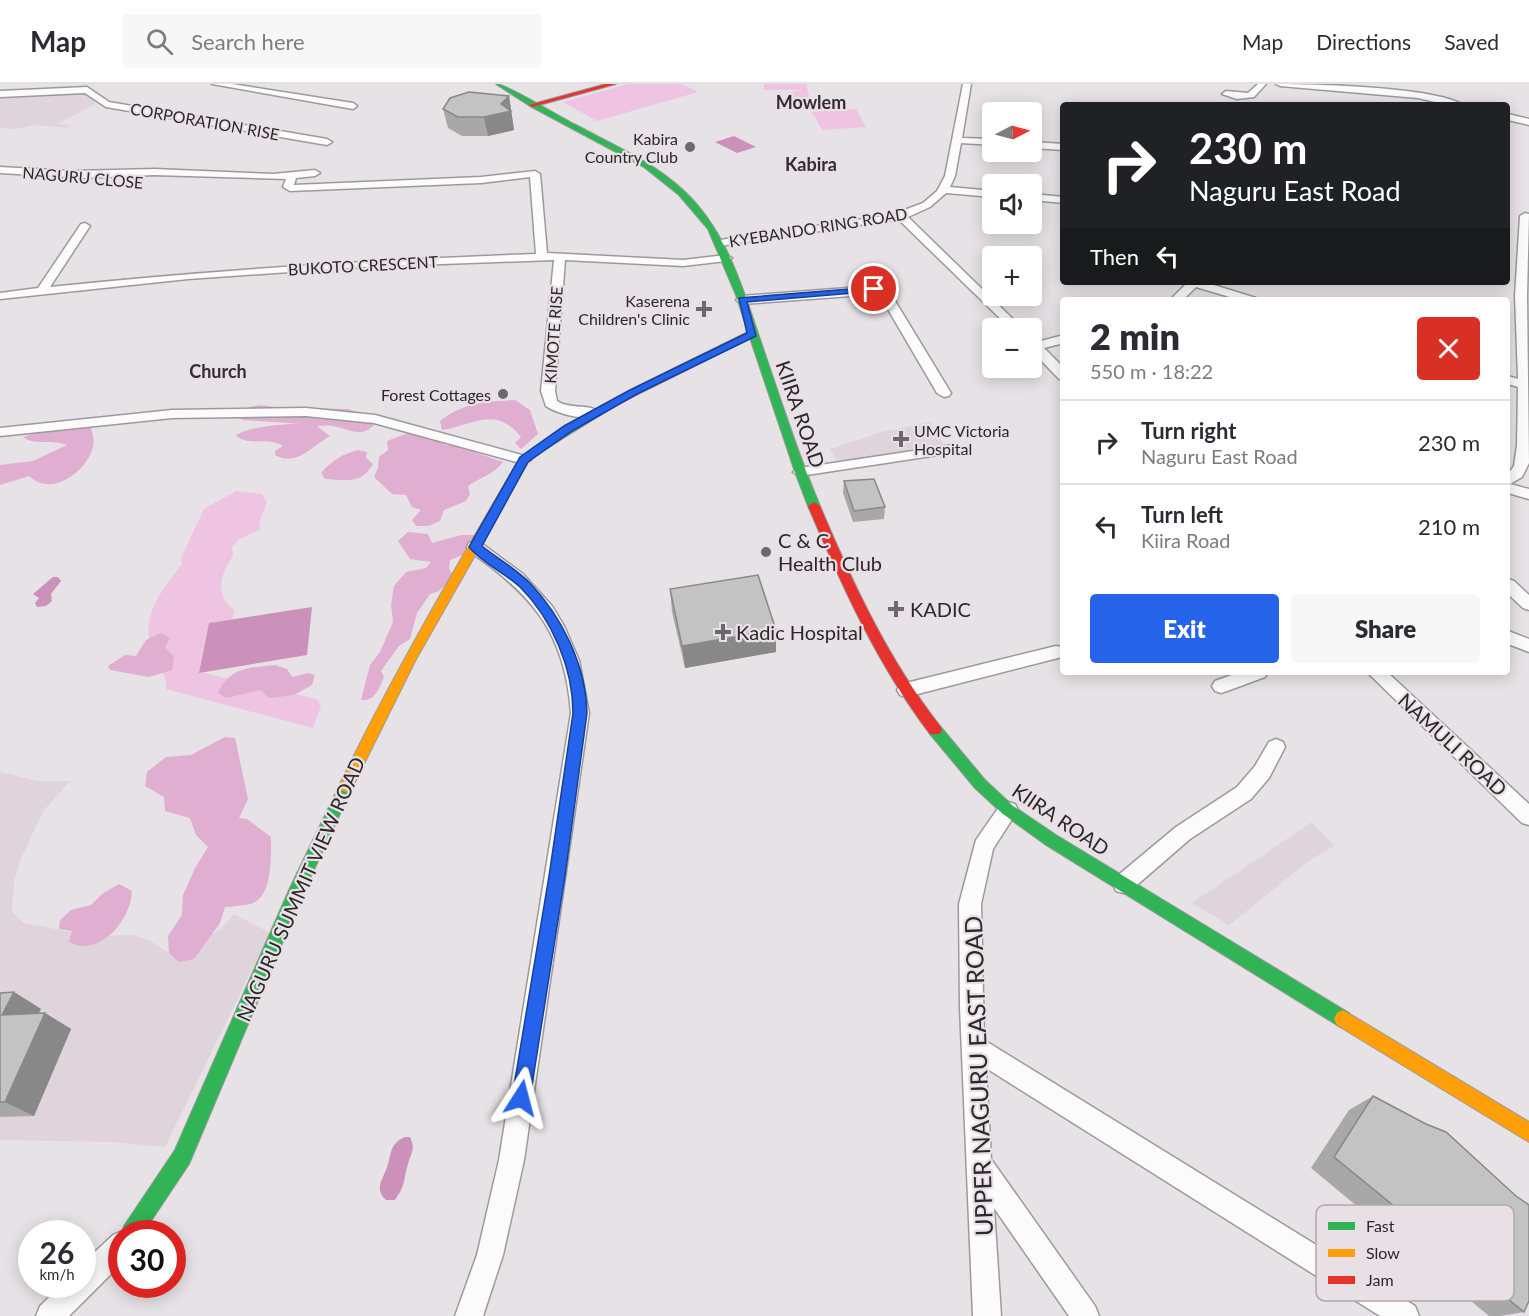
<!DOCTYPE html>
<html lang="en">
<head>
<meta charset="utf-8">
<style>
	body { margin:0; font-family:Lato,sans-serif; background:#f7f7f7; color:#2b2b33; height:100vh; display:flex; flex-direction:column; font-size:22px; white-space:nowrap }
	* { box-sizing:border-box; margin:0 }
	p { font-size:20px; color:#7c7c81 }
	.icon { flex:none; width:33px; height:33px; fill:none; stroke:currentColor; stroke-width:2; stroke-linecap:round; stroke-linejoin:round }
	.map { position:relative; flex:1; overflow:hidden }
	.drawer { position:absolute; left:1060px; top:213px; width:450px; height:378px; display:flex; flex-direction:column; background:#fff; border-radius:6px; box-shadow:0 3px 15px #0003 }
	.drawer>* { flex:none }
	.guide { position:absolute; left:1060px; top:18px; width:450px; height:183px; border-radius:6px; box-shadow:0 3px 15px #0003; background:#202124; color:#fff; overflow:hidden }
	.needle { width:39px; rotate:84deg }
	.fabs { position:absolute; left:982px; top:18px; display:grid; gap:12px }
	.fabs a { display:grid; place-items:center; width:60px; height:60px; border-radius:6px; background:#fff; box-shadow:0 3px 15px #0003; font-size:30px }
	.speed { position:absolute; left:18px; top:1136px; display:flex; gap:12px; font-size:30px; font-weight:700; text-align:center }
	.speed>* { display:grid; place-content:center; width:78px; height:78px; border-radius:50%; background:#fff; box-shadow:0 3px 15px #0003; line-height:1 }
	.speed small { font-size:15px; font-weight:400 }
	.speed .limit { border:9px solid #d22; background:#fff; color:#111 }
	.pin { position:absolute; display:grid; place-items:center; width:51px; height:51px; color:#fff; margin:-26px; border:3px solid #fff; border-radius:50%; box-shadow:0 2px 6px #0007 }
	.me { position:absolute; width:66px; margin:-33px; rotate:9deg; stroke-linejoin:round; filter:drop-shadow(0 0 4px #0008) }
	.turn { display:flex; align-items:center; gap:21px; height:126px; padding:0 30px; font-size:27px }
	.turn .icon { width:78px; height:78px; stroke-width:2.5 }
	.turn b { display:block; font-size:42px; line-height:51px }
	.then { display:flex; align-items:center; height:57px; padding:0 30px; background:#0003; gap:12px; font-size:22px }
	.round { display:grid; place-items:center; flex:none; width:63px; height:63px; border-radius:6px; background:#f7f7f7 }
	.head { display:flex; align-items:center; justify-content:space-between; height:102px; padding:0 30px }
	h1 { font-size:36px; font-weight:800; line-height:45px }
	.primary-button { display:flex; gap:12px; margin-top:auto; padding:12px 30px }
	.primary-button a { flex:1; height:69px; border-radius:6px; background:#2563eb; color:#fff; font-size:24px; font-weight:800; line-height:69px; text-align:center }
	.primary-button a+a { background:#f7f7f7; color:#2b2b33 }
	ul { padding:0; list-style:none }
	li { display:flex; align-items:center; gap:18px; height:84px; padding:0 30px; border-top:2px solid #e1e1e2 }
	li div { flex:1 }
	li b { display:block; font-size:22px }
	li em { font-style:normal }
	header { display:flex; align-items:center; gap:36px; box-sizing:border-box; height:84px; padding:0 30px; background:#fff; border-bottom:2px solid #e1e1e2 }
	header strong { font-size:28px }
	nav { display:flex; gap:33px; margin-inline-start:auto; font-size:21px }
	.search { width:420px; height:54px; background:#f7f7f7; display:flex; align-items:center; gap:15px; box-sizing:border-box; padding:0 21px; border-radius:6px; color:#7c7c81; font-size:22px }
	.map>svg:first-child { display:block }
	.built { fill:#dfd4db }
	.green { fill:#efc3e2 }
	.forest { fill:#dfaed1 }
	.water { fill:#cc91bb }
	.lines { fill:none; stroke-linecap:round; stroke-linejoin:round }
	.street-casing { stroke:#9c999b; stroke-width:3 }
	.fast-casing { stroke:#9c999b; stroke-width:2 }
	.slow-casing { stroke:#9c999b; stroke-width:2 }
	.jam-casing { stroke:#9c999b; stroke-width:2 }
	.street { fill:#fbfbfb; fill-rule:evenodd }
	.fast { fill:#30b455; fill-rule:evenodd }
	.slow { fill:#ff9f0a; fill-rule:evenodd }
	.jam { fill:#e5322d; fill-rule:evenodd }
	.wall { fill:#a9a8a8 }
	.shaded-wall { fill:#898888 }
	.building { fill:#c4c3c3; stroke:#898888; stroke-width:1.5 }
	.route { fill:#2563eb; stroke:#184099; stroke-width:1.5 }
	.poi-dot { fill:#6d686b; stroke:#e9e0e6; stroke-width:2 }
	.labels { text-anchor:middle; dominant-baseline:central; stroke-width:4.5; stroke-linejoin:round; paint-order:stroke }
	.far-street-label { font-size:16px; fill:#2b272a; stroke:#e9e0e6 }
	.far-poi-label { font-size:16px; fill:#2b272a; stroke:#e9e0e6; text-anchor:end }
	.far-quarter-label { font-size:18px; font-weight:bold; fill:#332d31; stroke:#e9e0e6 }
	.far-neighbourhood-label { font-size:18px; font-weight:bold; fill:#332d31; stroke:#e9e0e6 }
	.street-label { font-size:20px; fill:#2b272a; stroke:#e9e0e6 }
	.poi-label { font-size:20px; fill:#2b272a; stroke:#e9e0e6; text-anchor:start }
	.near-street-label { font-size:24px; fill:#2b272a; stroke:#e9e0e6 }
	.key { fill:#e9e0e6; stroke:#b0a8ae; stroke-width:1.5 }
	.key-label { font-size:16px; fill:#2b272a }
</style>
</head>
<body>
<header>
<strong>Map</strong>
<div class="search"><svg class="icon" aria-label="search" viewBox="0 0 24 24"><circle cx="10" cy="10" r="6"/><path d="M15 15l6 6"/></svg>Search here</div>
<nav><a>Map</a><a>Directions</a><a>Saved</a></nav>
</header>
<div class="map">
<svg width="1529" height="1232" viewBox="0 0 1529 1232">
	<rect width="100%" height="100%" fill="#e7e2e5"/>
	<!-- built -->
	<path class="built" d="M87,8L93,13L95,20L58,40L70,41L67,44L34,41L16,45L0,44V11Z
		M930,338L945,362L900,370L837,377L830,365L882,348Z
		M0,688L38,697H70L44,726L22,772L14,797L12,828L24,839L92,852L134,851L152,858L169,869L220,846L234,830L270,849L165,1063L114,1058L0,1056Z
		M1312,738L1334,762L1310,776L1229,841L1192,819Z"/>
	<!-- green -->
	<path class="green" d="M628,0H681L698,8L597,37L563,18Z
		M764,0H806L811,20H793L791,8L803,6H764Z
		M856,25L866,43L822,46L812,28Z
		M236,407L262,410L267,418L259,439L261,445L238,456L232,463L233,472C221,489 213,513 235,526L232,535L209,539L199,588L317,615L321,622L313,644L166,605C168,591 160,586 155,574C138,533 158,512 182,480L181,474L204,425Z"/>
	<!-- forest -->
	<path class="forest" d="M515,316L530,326L538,350L521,365L515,359L521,353C495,321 474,341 442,346L440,337C462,319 487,317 515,316Z
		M259,321L285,324L348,325L357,328L374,341C360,355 348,344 332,342C327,341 322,342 317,342L330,352C312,362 297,383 275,371V367L283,362C266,352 251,363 236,352C242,343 292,339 305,340L243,336L239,333L246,324Z
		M91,343C92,349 95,357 93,363C87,387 52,414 29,392L0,401V381L33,377L67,361C53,355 34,362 23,353L52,344Z
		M408,349H434L445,361H454L503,378C496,389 479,394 468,402L470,410L466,417L444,426L440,437L428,442H416L412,436L421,426L412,423L406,411L392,410L374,393L378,384L379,373L388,366L387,357Z
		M358,366L367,368L366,374L373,380C361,401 345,396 325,395L321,389C331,377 343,370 358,366Z
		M408,448L428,450L432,459L461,451H477L467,469L450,476L449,484L453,493L439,507L430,510L417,529L410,555L399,562L381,587L384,593C379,604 376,617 361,616L370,581L380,568L393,538L391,521L394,502L406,488L426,484L431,478L410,475L398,457Z
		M161,549L170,554L165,564L174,572L172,586L149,593L110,586L108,582L125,571L136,572L146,556Z
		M275,581L287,585L292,593L308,589L315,591L312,601L294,611L269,614L261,606L226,614L218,609C230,583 249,584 275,581Z
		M225,653L235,654L248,715L239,734L247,735L271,753C271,770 273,811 253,819C245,822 234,822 225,823L220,839L194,875L179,878L169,869L168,852L182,831L183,811L195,784L208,763L196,751L190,734L165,727L164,713L145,702L147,688L166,673L191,671Z
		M119,800L132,807C131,831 110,862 82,862C78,862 72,859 69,858L72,847L59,845L60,836L71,826L91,821L102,810Z"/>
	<!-- water -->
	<path class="water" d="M734,52L756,63L737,69L715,58Z
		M53,493H58L61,497L51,510L52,517L46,522L37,523L35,519L39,514L33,510Z
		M312,523L307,571L199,589L209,539Z
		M405,1053H410C416,1065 411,1069 408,1080C403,1096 406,1101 395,1116H386C375,1106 381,1098 386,1086C392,1072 388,1060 405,1053Z"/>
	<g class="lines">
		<defs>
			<path id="street" d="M212,0H232L353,19L357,22L353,25Z
				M963,0H971L962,54L993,55V61L961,59L955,92L950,103L993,107V113L946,109L930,123L908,133L1022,244H1010L898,135L720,162L715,159L720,156L891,131L923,119L937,107L945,92Z
				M1258,0H1266L1254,13L1237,15L1222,10L1226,7L1248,9Z
				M1276,0C1313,0 1436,3 1463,21H1448L1418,14L1280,2Z
				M87,3L109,18L327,55L332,58L327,61L106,23L85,9L0,13V7Z
				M1508,30L1529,35V41L1508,36Z
				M1032,58L1064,60V66L1032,64Z
				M0,83L73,87L154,85L273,90L315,86L320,89L315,92L296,94L294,101L481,93L535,87L540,90L547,169L683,176L726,171L732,174L726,177L683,182L565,176L555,307L557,317C570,326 590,319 602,329C591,339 557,330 546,322L541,307L554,176L362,183L188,195L0,215V209L38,204L81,140L85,139L90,142L50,203C212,186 374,176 536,170L530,93L481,99L290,107L283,103L286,95L154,91L85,94L0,89Z
				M1032,110L1064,113V119L1032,116Z
				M1525,129L1529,130L1527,212L1529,379L1522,393L1510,400L1529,405V415L1508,409V390L1514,382L1517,361L1518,303L1508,300V292L1518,295L1515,212L1520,132Z
				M1188,198H1204L1256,214L1258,216H1240L1196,203L1183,216H1170Z
				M874,202L889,207L951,309L949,312L944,313L937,309L879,210L742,220L736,216L742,212Z
				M1064,251V259L1044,264L1064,284V296L1059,295L1032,267V256L1037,258Z
				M306,324L375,331L529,373L531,376L524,380L374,339L306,332L172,334L0,352V344L172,326Z
				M953,361L958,362L960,365L958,368L800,392L793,388L800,384Z
				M475,458L481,459L523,490L552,522L564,542L579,576L589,629L524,1076L503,1171L483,1232H455L477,1171L499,1076L571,629C565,549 533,511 469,467L467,463L469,459Z
				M1508,495L1514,497L1529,511V526L1523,524L1508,510Z
				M1508,547L1529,555V568L1508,560Z
				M1056,562L1062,563V573L906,613L900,611L897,606L900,601L906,599Z
				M1240,588H1268L1265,593L1227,607L1221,609L1215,607L1212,602L1215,597Z
				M1367,588H1387L1529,720V741L1522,739Z
				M1276,655L1283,658L1285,663L1269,694L1251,715L1190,755L1130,807L1123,809L1116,807L1113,800L1116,793L1176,743L1237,703L1255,682L1269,658Z
				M1008,718L1015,720L1018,726L993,765L981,820L984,956L1415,1222L1419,1232H1380L986,984L991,1075L1095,1222L1099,1232H1069L994,1124L1001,1232H973L960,923L959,820L976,756L1001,720Z
				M122,1147L128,1149H122V1179L69,1232H36L40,1222L63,1200H82V1180L113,1151Z"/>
			<path id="fast" d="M496,0C507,0 561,34 576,41C613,61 653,78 684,107C728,148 744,209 763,264C781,317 798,370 820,422L818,425L814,426L808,422L795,388L750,254L618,320L541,368H533V364C601,318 675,284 748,248L736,211L708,145L679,111L644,83L530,22Z
				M935,640L940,642L985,696L1013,722L1056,751L1349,929L1352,935L1349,941L1343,944L1337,941L1046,761L1003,730L975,704L930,650L928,646L930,642Z
				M346,696L351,698L353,702L305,805L189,1080L143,1149L122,1150L124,1142L175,1066L290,804L341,698Z"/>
			<path id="slow" d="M537,363L542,366L528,378L415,577L351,706L346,708L341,706L339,702C393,590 456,483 519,376Z
				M1343,926L1529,1038V1058L1337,941L1334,935L1337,929Z"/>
			<path id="jam" d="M606,0H616L532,23L529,21Z
				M814,418L820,422C853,500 888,575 940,642L942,646L940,650H930C877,580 842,502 808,422Z"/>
		</defs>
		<!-- street casing -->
		<use href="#street" class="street-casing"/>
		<!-- fast casing -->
		<use href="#fast" class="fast-casing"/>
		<!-- slow casing -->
		<use href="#slow" class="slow-casing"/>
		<!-- jam casing -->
		<use href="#jam" class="jam-casing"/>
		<!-- street -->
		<use href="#street" class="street"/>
		<!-- fast -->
		<use href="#fast" class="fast"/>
		<!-- slow -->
		<use href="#slow" class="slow"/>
		<!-- jam -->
		<use href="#jam" class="jam"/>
	</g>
	<!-- wall -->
	<path class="wall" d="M509,12L514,46L488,52H462L448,44L443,25Z
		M844,397L885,423L884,435L853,438L843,409Z
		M670,505L776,546V568L685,584L672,528Z
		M14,908L41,925L38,930L45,929L71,945L34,1032L0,1033V909Z
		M1373,1012L1524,1228L1501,1232H1489L1311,1084L1349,1026Z"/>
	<!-- shaded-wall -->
	<path class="shaded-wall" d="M509,12L514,46L488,52L484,33L501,20Z
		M776,546V568L685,584L682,562Z
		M14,908L41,925L30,947L2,931Z
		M45,929L71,945L34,1032L5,1018Z"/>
	<!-- building -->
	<path class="building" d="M469,8L509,12L501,20L511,27L484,33H458L443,25L450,14Z
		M874,395L885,423L854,427L844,397Z
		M758,491L776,546L682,562L670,505Z
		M14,908L2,931L45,929L5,1018H0V909Z
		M1373,1012L1426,1040L1446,1048L1516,1112L1529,1121V1217L1524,1228L1334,1073Z"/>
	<!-- route -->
	<path class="route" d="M874,203L878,205L877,207L747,218L756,252L637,310L572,347L528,378L482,462C497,474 516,485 530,499C562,533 586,581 587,629L565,792L530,1014L527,1021L521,1024L514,1021L512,1014L549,792L573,629C573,584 552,535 520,503C505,489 482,479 469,463L520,373L564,342L630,306L747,249L739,214Z"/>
	<!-- markers -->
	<g class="poi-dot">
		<circle cx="690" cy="63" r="6"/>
		<path d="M701 216h6v6h6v6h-6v6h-6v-6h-6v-6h6z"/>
		<circle cx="503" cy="310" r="6"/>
		<path d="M898 346h6v6h6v6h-6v6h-6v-6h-6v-6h6z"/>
		<circle cx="766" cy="468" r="6"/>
		<path d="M893 516h6v6h6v6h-6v6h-6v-6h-6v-6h6z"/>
		<path d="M720 539h6v6h6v6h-6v6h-6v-6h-6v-6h6z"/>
	</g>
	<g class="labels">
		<!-- far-street labels -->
		<g class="far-street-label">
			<text transform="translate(205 37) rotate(10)">CORPORATION RISE</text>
			<text transform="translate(83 93) rotate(5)">NAGURU CLOSE</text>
			<text transform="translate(818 143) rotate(-9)">KYEBANDO RING ROAD</text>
			<text transform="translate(363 181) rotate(-3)">BUKOTO CRESCENT</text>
			<text transform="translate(553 251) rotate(-86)">KIMOTE RISE</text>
		</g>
		<!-- far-poi labels -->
		<g class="far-poi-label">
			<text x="678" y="54">Kabira<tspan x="678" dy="18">Country Club</tspan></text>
			<text x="690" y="216">Kaserena<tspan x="690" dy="18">Children's Clinic</tspan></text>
			<text x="491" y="310">Forest Cottages</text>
			<text x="914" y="346" text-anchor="start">UMC Victoria<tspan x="914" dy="18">Hospital</tspan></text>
		</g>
		<!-- far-quarter labels -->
		<g class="far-quarter-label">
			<text x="811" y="18">Mowlem</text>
			<text x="218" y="287">Church</text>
		</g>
		<!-- far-neighbourhood labels -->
		<g class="far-neighbourhood-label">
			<text x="811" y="80">Kabira</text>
		</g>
		<!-- street labels -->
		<g class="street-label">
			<text transform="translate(801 330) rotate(71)">KIIRA ROAD</text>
			<text transform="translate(1453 660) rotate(43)">NAMULI ROAD</text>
			<text transform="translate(1061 735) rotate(34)">KIIRA ROAD</text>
			<text transform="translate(300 805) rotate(-66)">NAGURU SUMMIT VIEW ROAD</text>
		</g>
		<!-- poi labels -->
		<g class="poi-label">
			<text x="778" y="456">C &amp; C<tspan x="778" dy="23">Health Club</tspan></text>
			<text x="910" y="525">KADIC</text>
			<text x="736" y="548">Kadic Hospital</text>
		</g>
		<!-- near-street labels -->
		<g class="near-street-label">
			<text transform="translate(978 992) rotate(-92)">UPPER NAGURU EAST ROAD</text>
		</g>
	</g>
	<!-- legend -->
	<rect x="1316" y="1121" width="198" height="96" rx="9" class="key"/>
	<rect x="1328" y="1138" width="27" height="8" fill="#30b455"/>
	<rect x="1328" y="1165" width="27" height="8" fill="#ff9f0a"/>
	<rect x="1328" y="1192" width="27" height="8" fill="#e5322d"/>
	<g class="key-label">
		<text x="1366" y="1148">Fast</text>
		<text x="1366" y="1175">Slow</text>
		<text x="1366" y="1202">Jam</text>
	</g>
</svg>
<div class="fabs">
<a><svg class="needle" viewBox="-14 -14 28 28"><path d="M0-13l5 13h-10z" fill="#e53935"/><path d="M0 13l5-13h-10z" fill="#7c7c81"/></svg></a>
<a><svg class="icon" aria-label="sound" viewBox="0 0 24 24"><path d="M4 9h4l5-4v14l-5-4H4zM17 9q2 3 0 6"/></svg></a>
<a>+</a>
<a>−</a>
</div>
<div class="speed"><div>26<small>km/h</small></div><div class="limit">30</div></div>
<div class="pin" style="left:874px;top:205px;background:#d93025"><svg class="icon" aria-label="arrive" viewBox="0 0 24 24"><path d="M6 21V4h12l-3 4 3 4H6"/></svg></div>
<svg class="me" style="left:521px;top:1014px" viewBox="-20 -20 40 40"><path d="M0-17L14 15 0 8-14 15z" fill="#2563eb" stroke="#fff" stroke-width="4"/></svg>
<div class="guide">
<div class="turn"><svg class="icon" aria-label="right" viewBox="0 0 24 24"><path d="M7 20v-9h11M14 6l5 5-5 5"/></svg><div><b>230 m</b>Naguru East Road</div></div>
<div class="then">Then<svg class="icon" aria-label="left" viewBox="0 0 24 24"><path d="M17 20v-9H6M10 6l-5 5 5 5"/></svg></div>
</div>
<section class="drawer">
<div class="head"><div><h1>2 min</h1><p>550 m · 18:22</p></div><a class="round" style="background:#d93025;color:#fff"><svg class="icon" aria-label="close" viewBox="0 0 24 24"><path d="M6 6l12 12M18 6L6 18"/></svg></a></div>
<ul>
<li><svg class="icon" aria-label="right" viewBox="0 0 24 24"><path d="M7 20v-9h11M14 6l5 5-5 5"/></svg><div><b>Turn right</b><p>Naguru East Road</p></div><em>230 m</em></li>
<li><svg class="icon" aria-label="left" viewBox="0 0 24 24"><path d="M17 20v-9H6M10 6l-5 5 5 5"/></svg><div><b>Turn left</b><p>Kiira Road</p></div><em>210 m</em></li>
</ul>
<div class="primary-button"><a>Exit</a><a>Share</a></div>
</section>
</div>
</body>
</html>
